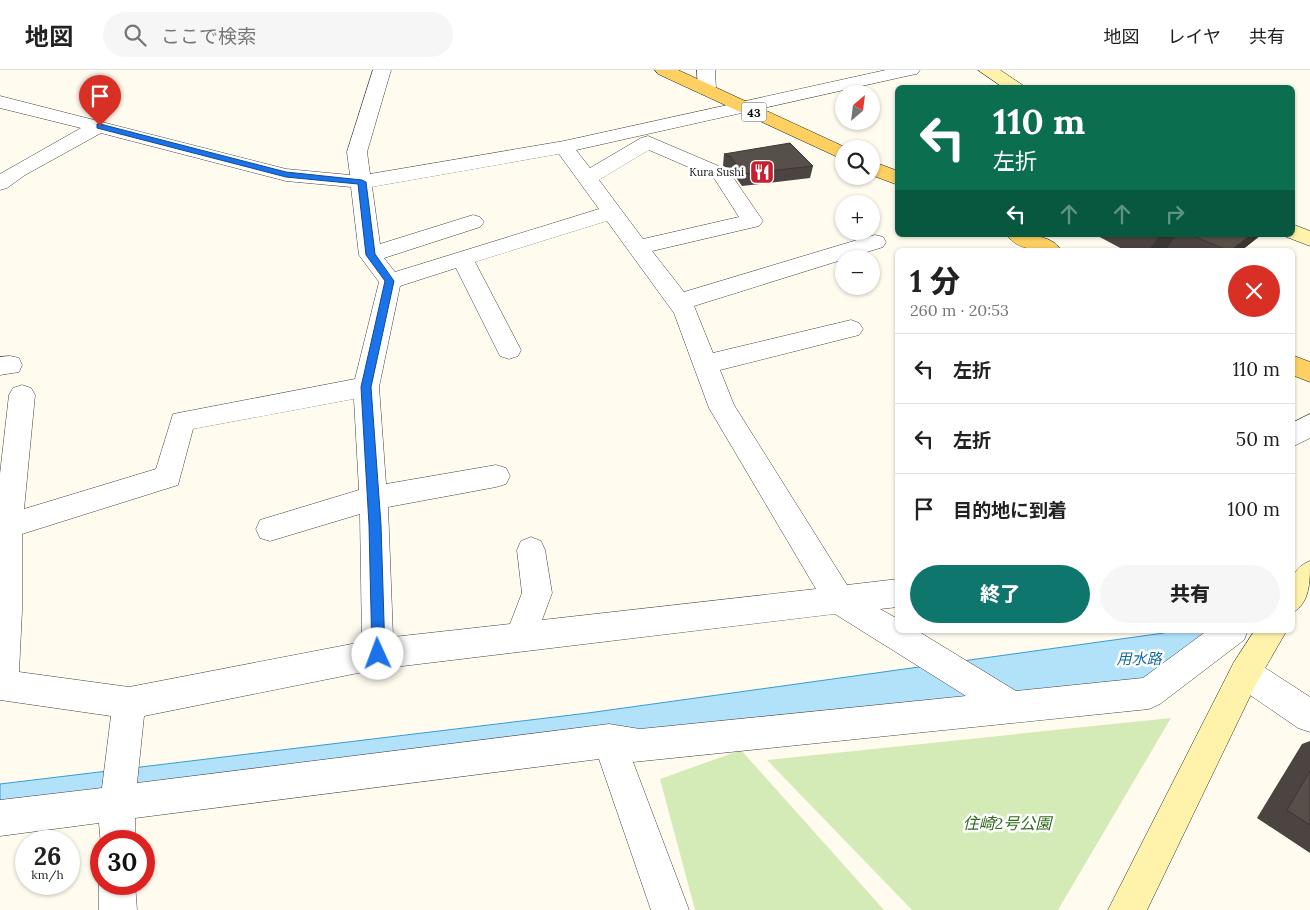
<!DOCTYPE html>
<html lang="ja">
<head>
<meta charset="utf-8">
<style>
	body { margin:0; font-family:Lora,"Noto Sans JP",serif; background:#f6f6f6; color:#222; height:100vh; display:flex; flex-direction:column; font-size:19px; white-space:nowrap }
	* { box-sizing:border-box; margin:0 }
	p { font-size:16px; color:#767676 }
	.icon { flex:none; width:28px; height:28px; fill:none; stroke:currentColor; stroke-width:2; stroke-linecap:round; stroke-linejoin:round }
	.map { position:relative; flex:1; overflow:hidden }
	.sheet { position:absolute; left:895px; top:178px; width:400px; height:385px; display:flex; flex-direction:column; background:#fff; border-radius:8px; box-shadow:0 1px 4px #0004 }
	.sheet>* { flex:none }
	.banner { position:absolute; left:895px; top:15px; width:400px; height:152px; border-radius:8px; box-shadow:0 1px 4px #0004; background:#0b6e4f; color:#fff; overflow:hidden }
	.needle { width:32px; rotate:28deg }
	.controls { position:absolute; left:835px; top:15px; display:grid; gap:10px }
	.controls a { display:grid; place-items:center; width:45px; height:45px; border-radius:50%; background:#fff; box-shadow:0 1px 4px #0004; font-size:25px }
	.speed { position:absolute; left:15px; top:760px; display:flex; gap:10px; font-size:25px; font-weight:700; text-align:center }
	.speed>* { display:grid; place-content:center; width:65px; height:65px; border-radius:50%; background:#fff; box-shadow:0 1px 4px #0004; line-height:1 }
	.speed small { font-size:12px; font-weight:400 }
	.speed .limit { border:8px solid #d22; background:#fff; color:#111 }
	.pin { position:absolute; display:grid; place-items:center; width:42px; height:42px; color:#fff; margin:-51px -21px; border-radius:50% 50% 50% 0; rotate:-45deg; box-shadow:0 0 5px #0007 }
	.pin .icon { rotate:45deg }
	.me { position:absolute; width:55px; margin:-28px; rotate:358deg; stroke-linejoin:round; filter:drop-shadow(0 0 4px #0008) }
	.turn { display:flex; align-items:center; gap:18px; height:105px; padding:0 15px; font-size:22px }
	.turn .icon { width:65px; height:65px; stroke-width:2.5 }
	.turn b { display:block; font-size:35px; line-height:42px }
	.lanes { display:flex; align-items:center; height:48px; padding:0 15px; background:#0003; justify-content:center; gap:25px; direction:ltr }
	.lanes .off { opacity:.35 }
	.round { display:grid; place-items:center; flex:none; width:52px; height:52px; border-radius:26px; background:#f6f6f6 }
	.summary { display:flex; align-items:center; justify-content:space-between; height:85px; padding:0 15px }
	h1 { font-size:30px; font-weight:800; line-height:38px }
	.primary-button { display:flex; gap:10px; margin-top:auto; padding:10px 15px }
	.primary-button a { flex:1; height:58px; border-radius:30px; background:#0f766e; color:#fff; font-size:20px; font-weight:800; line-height:58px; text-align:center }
	.primary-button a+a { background:#f6f6f6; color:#222 }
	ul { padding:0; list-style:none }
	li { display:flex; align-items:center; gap:15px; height:70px; padding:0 15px; border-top:1px solid #e0e0e0 }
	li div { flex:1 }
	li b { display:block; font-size:19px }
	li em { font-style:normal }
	header { display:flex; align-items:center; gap:30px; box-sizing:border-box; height:70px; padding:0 25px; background:#fff; border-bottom:1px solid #e0e0e0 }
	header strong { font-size:24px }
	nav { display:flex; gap:28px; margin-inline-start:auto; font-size:18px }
	.search { width:350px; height:45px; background:#f6f6f6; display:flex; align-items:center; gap:12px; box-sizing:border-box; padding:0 18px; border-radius:28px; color:#767676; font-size:19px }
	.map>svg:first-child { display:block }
	.green { fill:#d5ebb7 }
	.water { fill:#b2e2f9; stroke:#369cd3 }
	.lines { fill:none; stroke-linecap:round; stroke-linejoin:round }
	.street-casing { stroke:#414141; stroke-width:1 }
	.secondary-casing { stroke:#303030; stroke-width:1 }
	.primary-casing { stroke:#1f1f1f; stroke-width:1 }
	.street { fill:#fff; fill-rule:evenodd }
	.secondary { fill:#fff2aa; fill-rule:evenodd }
	.primary { fill:#fed061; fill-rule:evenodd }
	.wall { fill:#4b4440 }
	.shaded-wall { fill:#3d3734 }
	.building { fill:#574f4a; stroke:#3d3734 }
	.route { fill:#1a73e8; stroke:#114b97 }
	.labels { text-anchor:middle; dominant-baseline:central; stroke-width:5; stroke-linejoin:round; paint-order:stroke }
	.far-poi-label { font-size:11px; fill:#0e0e0e; stroke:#fff; text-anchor:end }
	.shield { fill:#fff; stroke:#565656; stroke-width:1 }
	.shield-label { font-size:12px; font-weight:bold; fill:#0e0e0e }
	.water-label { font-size:15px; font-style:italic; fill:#126ca6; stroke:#fff }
	.near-park-label { font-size:16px; font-style:italic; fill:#2f691b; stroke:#fff }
</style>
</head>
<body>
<header>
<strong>地図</strong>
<div class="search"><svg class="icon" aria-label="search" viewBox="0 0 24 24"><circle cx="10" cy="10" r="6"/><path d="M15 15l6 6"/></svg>ここで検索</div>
<nav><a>地図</a><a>レイヤ</a><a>共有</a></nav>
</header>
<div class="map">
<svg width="1310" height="840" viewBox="0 0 1310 840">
	<rect width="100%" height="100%" fill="#fffbef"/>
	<!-- green -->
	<path class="green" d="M1171,648L1058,840H912L767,690Z
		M741,680L884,840H695L660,709Z"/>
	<!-- water -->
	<path class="water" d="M1168,560H1208L1149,609L0,737V714L588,643L1164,563Z"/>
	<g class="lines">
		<defs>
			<path id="street" d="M373,0H391L367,82L370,104L564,71L886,0H920L917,4L911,5L576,80L590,98L641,68L648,66L728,100L763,151L759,156L652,181L684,222L867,167L875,165L883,167L886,172L883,177L694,236L713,283L851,250L859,253L863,259L859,265L720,300L734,335L847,515L898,509V537L880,539L898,549V560H916L1016,621L1143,608L1208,560H1248L1244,570L1160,634L1149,639L633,692L689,840H651L599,689L135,748V771H101V776L99,753L0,766V730L102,718L111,646L0,630V404L9,325L13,318L22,315L31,318L35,325L24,439L156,399L173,344L355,309L379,212L359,185L351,117L286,111L101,63L25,105L7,118L0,120V104L81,58L0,38V26L286,99L350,105L347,82ZM649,80L714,108L739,147L643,169L599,110ZM559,84L599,139L395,202L384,188L480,157L484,152L480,147L473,145L380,174L372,117ZM607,151L674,243L709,338L816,519L542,550L552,523L545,480L541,471L531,467L521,471L517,480L522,523L510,554L393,567L388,437L496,417L506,414L510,406L506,398L496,395L386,414L379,317L400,216L456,198L500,286L509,289L518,286L521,280L475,192ZM354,329L359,420L260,450L256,459L260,468L270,471L360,444L362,572L129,617L19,602L22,540V464L178,415L193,359ZM835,544L966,626L640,659L609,654L137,713L144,646L378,599Z
				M697,0H715L716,20L713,24H701L698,20Z
				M10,286L19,288L22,295L19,302L0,305V287Z
				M1310,344V368L1292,377V353Z
				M1245,588L1256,592L1310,627V662L1298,658L1234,614L1229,603L1234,592Z
				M101,808V814H135L137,840H99V814Z"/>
			<path id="secondary" d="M978,0H1000L1027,18H1004Z
				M1292,154L1310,161V176L1284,166L1292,165Z
				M1310,491C1310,513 1310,533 1292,543C1292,521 1286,500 1310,491Z
				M1255,560H1287L1256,614L1147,840H1108L1234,592Z"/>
			<path id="primary" d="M655,0H678L849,79H844V90L658,4Z
				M871,91L898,101V115L871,105Z
				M1007,165C1025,165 1050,163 1061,180C1043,180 1018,182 1007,165Z
				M1292,285L1310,292V312L1292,305Z"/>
		</defs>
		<!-- street casing -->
		<use href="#street" class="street-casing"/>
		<!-- secondary casing -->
		<use href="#secondary" class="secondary-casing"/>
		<!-- primary casing -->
		<use href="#primary" class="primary-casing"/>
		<!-- street -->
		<use href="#street" class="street"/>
		<!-- secondary -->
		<use href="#secondary" class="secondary"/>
		<!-- primary -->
		<use href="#primary" class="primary"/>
	</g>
	<!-- wall -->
	<path class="wall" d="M724,84L813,96L810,108L742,116L730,99L723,96Z
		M1096,165H1261L1242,180H1124Z
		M1310,671V783L1257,748L1302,674Z"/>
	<!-- shaded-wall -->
	<path class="shaded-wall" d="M1164,165H1176L1166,180H1149L1158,167Z
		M1251,165H1261L1242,180H1231Z"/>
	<!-- building -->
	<path class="building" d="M790,73L813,96L743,104L731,87L724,84Z
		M1153,165H1164L1158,167Z
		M1191,165H1251L1231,180H1227Z
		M1310,701V755L1287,740Z"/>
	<!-- route -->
	<path class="route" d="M100,54L286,102L362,110L366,112L375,184L394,211L371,317L381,455L385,584L383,588L378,590L374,588L372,584L369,455L361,317L385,211L366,185L358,114L286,107L97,58V54Z"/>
	<!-- icons -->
	<defs>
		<symbol id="restaurant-square" viewBox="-11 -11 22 22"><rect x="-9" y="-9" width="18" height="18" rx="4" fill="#c42030" stroke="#fff"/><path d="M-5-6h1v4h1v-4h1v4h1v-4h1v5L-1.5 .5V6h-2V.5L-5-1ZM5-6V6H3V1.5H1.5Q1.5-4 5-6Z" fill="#fff"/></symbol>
	</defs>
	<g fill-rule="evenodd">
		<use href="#restaurant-square" x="748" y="88" width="28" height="28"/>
	</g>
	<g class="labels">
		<!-- far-poi labels -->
		<g class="far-poi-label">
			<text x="744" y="102">Kura Sushi</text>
		</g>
		<!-- shield labels -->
		<rect class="shield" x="741.5" y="32.5" width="25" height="19" rx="4"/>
		<g class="shield-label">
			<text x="754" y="42">43</text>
		</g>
		<!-- water labels -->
		<g class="water-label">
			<text x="1139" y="588">用水路</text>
		</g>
		<!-- near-park labels -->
		<g class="near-park-label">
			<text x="1007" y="753">住崎2号公園</text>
		</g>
	</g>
</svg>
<div class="controls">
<a><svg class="needle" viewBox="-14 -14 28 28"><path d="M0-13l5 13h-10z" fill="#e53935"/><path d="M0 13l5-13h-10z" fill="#767676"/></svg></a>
<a><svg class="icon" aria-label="search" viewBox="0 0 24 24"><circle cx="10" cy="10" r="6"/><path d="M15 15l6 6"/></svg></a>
<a>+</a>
<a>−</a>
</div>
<div class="speed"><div>26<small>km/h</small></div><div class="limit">30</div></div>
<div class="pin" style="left:100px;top:56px;background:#d93025"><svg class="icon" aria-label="arrive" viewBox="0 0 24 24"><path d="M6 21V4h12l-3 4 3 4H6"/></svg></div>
<svg class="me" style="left:378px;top:584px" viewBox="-20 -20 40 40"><circle r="19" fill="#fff"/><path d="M0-13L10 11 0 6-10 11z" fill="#1a73e8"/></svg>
<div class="banner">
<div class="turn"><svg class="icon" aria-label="left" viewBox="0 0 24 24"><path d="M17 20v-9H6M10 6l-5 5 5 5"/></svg><div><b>110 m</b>左折</div></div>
<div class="lanes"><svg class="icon" aria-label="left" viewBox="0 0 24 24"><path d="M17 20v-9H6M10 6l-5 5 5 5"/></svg><svg class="icon off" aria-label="ahead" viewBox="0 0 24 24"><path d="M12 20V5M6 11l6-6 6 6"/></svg><svg class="icon off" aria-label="ahead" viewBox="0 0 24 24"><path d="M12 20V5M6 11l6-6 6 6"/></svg><svg class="icon off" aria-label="right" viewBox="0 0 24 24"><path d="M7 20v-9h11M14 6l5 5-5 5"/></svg></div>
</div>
<section class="sheet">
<div class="summary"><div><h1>1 分</h1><p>260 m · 20:53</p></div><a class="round" style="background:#d93025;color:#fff"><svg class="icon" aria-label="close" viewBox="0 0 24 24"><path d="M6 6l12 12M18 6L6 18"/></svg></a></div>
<ul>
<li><svg class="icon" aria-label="left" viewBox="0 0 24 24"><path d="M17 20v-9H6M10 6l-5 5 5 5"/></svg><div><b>左折</b></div><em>110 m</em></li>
<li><svg class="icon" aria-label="left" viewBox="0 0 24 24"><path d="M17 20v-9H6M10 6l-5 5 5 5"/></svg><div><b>左折</b></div><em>50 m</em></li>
<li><svg class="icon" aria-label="arrive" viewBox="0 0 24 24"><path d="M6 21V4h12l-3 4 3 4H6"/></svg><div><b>目的地に到着</b></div><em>100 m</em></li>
</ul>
<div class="primary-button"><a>終了</a><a>共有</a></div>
</section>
</div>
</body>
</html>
